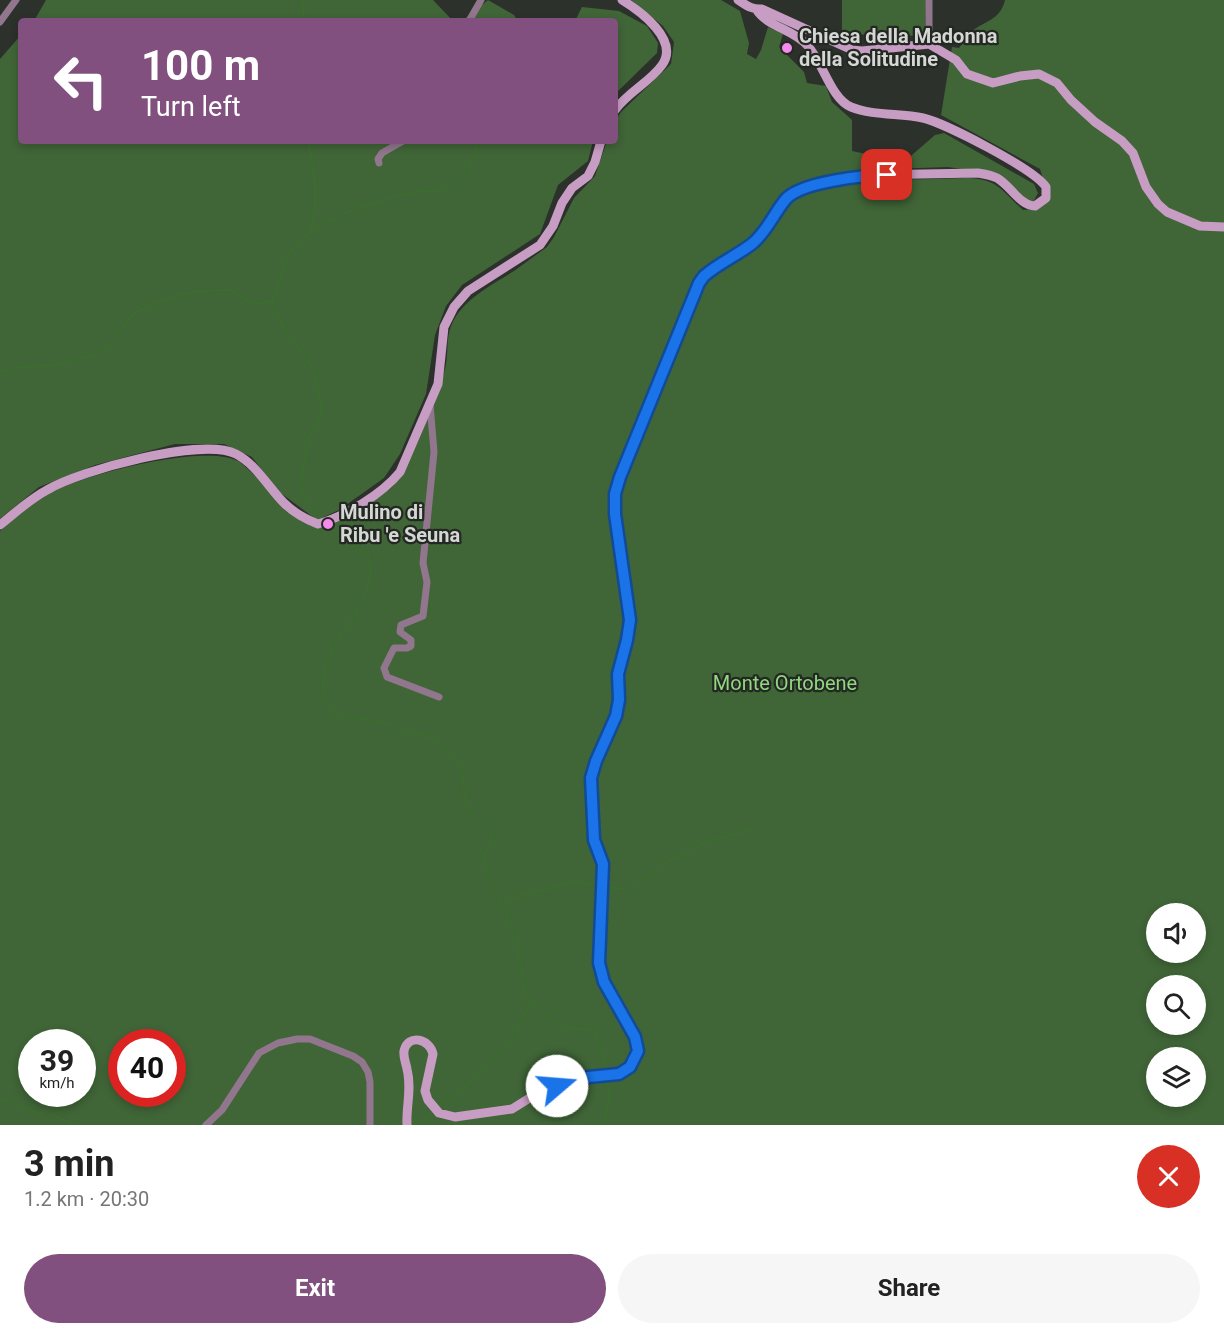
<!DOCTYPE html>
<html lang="en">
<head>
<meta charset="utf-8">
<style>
	body { margin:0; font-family:Roboto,sans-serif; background:#f6f6f6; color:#222; height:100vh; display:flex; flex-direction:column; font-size:22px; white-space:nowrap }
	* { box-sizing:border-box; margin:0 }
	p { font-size:20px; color:#767676 }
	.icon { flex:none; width:33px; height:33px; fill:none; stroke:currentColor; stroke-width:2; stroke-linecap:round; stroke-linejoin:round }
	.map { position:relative; height:1125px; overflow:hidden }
	.details { display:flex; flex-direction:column; background:#fff; flex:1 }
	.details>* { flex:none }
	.banner { position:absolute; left:18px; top:18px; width:600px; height:126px; border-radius:6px; box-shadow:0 3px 9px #0003; background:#81507e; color:#fff; overflow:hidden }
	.fabs { position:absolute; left:1146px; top:903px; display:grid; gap:12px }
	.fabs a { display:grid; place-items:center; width:60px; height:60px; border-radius:50%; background:#fff; box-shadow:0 3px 9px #0003; font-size:30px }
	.speed { position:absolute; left:18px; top:1029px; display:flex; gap:12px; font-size:30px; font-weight:700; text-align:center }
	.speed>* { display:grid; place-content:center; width:78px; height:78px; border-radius:50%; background:#fff; box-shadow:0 3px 9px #0003; line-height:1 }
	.speed small { font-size:15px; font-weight:400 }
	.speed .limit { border:9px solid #d22; background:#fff; color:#111 }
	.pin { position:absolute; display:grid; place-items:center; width:51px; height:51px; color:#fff; margin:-26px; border-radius:12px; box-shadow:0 3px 9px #0006 }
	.me { position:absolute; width:66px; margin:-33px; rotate:72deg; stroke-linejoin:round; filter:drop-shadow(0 0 4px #0008) }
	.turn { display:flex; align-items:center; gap:21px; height:126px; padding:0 24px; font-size:27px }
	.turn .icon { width:78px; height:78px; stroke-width:2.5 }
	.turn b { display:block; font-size:42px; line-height:51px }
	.round { display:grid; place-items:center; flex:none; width:63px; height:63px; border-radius:32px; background:#f6f6f6 }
	.summary { display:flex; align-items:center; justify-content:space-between; height:102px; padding:0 24px }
	h1 { font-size:36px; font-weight:700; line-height:45px }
	.primary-button { display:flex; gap:12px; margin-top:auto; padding:12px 24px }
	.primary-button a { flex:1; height:69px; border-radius:36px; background:#81507e; color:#fff; font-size:24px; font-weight:700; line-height:69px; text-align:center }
	.primary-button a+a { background:#f6f6f6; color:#222 }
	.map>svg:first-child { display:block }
	.green { fill:#406537; fill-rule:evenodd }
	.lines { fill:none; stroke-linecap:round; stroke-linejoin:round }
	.stream { stroke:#3b6e2e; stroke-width:1.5 }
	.street { stroke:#91768e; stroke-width:7 }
	.secondary { stroke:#c89dc4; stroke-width:9 }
	.route-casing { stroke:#114b97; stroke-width:15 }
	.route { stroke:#1a73e8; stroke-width:10 }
	.poi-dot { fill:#f589ee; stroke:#242823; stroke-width:2 }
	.labels { text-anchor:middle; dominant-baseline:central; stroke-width:4.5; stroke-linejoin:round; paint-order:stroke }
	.poi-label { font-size:20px; font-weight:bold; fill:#d5d7d4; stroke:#242823; text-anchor:start }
	.park-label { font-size:20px; fill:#90d77f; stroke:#242823 }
</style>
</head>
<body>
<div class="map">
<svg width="1224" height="1125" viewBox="0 0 1224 1125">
	<rect width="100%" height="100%" fill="#2d312c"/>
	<!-- green -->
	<path class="green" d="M46,0H433L453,21H34Z
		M488,0L514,15L518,21H462Z
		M631,0H721L740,11L749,43L747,54L756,59L761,50L768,27L783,34L779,47L804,72L807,83L826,86L832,102L852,120V151L904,162L935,135L944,133L1034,184L1038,193L1032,204L997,174L948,167L861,170L807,182L808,184C851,182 894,179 937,179C956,179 975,175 992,183C1004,189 1013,202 1023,210L1035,209L1048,195L1040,169L941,115L952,47L959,48C963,43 967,37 971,32C985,20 1000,21 1005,0H1224V1125H0V531C17,517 33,502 52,492C86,474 207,442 240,462L311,526C336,515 369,505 390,489C408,475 437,397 444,373C451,351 442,334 459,312C473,294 495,283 514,271C525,263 536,255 547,247L554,237L574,198L595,176L607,141H615V121L621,112L671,64L674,42L663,26ZM1156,914H1196V952H1156ZM1156,986H1196V1024H1156ZM32,1042H82V1094H32ZM122,1042H172V1094H122ZM1156,1058H1196V1096H1156Z
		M842,0H926L925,36L842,34Z
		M582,7L619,11L647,26L658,43L657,53L615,94V21H575Z
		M21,35V141H593L588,161L558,185L540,234L462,285L446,306L435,335L426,394L400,454L384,478L339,510L317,520L278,491L252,457L224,444H175L95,465L39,487L0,519V59Z"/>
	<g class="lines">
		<!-- stream -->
		<path class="stream" d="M303,21L304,0
			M308,141C314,170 320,207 308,235
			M273,300C276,326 300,345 312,368C318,379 320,396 321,409C322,421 312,428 308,438C306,443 306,450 305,456C299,484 298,499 321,518
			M0,372L13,368L56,365L91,356L108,347L134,313L165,299L197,291L231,290L254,304L264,303L273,300C280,286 281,264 289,253C316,217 373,202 415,192C424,189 432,194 441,190C461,181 473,159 480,141
			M329,525L342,538L368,555C385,607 306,648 326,699C336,724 357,716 377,721C390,724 402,731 416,734C424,736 431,735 438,741C449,750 461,762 463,777C464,788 463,800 469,809C477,822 490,824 494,840L483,857L485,867L507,914L518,951L525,994L531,1003L558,1024L567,1028L587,1029L596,1033L603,1053L605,1071
			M1215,727L1216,726
			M605,887L625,889L634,886L668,861L707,842L757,828
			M505,903L512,898L576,881L598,885
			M606,1079L610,1097L605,1116L607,1125
			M0,1099L36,1112L53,1115L74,1125
			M439,1106L450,1097L458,1094L503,1051L530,1004
			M411,1120H423L433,1112
			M397,1125L399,1122L403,1121"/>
		<!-- street -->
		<path class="street" d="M929,0V44
			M469,21L481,0
			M0,22L16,0
			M379,163L378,159L382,153L403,141
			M430,404L434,452L423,563L427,582L423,616L401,625L400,632L411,640V646L407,648H394L384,668L387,677L439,697
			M206,1125L222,1110L259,1053L278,1043L297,1039H310L353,1056L362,1062L368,1072L370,1082V1125"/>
		<!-- secondary -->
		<path class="secondary" d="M738,0C746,5 752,10 762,9L852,50L862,51L929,44L956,60L967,74L993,83L1020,76L1039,74L1057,83L1071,100L1095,122L1122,141L1133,153L1146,187L1158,204L1167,212L1200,226L1224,227
			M615,110C628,92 650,82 662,65C680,40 640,11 622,0
			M0,525C15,513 30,499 47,490C81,470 202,437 236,454C257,465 268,487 284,503C294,513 305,519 318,524C346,516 382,494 400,472L438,384L444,327L454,307L468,291L540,245L553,226L562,203L572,188L588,176L595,162L601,141
			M407,1125C406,1106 412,1089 407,1069C406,1063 403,1057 404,1051C408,1033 430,1039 433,1054L425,1091L428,1100L439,1113L455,1117L512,1109L536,1094L578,1078L619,1074L630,1067L638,1051L635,1037L604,982L599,963L603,864L594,840L591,778L596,761L616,716L619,700L618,674L627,640L630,619L615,514V493L620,477L699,283L711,269L754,242L775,217L787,198L798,189L867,175L978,173C984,174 991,175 997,178C1010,185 1020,206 1035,206L1046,198V187C1034,169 945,123 923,118C900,113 873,116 851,107C831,99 823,62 807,45C793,29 767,27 756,9"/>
	</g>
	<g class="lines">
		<defs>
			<path id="route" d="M557,1086L578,1078L619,1074L630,1067L638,1051L635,1037L604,982L599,963L603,864L594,840L591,778L596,761L616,716L619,700L618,674L627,640L630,620L615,514V494L620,477L699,283L704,276C719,263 738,255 753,243C768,230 774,213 786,199C801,182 865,175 887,175"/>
		</defs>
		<!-- route casing -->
		<use href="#route" class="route-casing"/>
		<!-- route -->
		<use href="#route" class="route"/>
	</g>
	<!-- markers -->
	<g class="poi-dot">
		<circle cx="787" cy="48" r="6"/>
		<circle cx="328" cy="524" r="6"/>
	</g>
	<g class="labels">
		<!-- poi labels -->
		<g class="poi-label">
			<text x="799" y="36">Chiesa della Madonna<tspan x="799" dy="23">della Solitudine</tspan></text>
			<text x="340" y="512">Mulino di<tspan x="340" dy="23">Ribu 'e Seuna</tspan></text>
		</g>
		<!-- park labels -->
		<g class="park-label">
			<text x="785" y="683">Monte Ortobene</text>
		</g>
	</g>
</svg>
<div class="fabs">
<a><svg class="icon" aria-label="sound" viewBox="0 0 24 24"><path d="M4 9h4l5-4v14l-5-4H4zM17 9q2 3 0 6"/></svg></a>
<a><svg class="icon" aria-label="search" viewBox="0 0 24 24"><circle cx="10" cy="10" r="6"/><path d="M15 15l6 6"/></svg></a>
<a><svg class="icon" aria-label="layers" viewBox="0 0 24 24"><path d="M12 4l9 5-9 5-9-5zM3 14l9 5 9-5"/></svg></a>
</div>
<div class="speed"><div>39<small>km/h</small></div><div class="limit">40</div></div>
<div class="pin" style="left:887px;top:175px;background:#d93025"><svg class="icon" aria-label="arrive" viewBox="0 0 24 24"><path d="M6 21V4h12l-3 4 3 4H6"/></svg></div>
<svg class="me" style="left:557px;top:1086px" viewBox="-20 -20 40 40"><circle r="19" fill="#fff"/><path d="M0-13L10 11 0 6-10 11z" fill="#1a73e8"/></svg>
<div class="banner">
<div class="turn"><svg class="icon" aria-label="left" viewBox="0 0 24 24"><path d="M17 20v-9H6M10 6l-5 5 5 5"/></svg><div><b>100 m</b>Turn left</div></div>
</div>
</div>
<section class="details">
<div class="summary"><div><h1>3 min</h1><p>1.2 km · 20:30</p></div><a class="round" style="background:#d93025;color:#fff"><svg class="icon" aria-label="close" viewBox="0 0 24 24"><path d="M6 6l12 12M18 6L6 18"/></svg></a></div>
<div class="primary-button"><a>Exit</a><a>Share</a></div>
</section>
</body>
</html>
